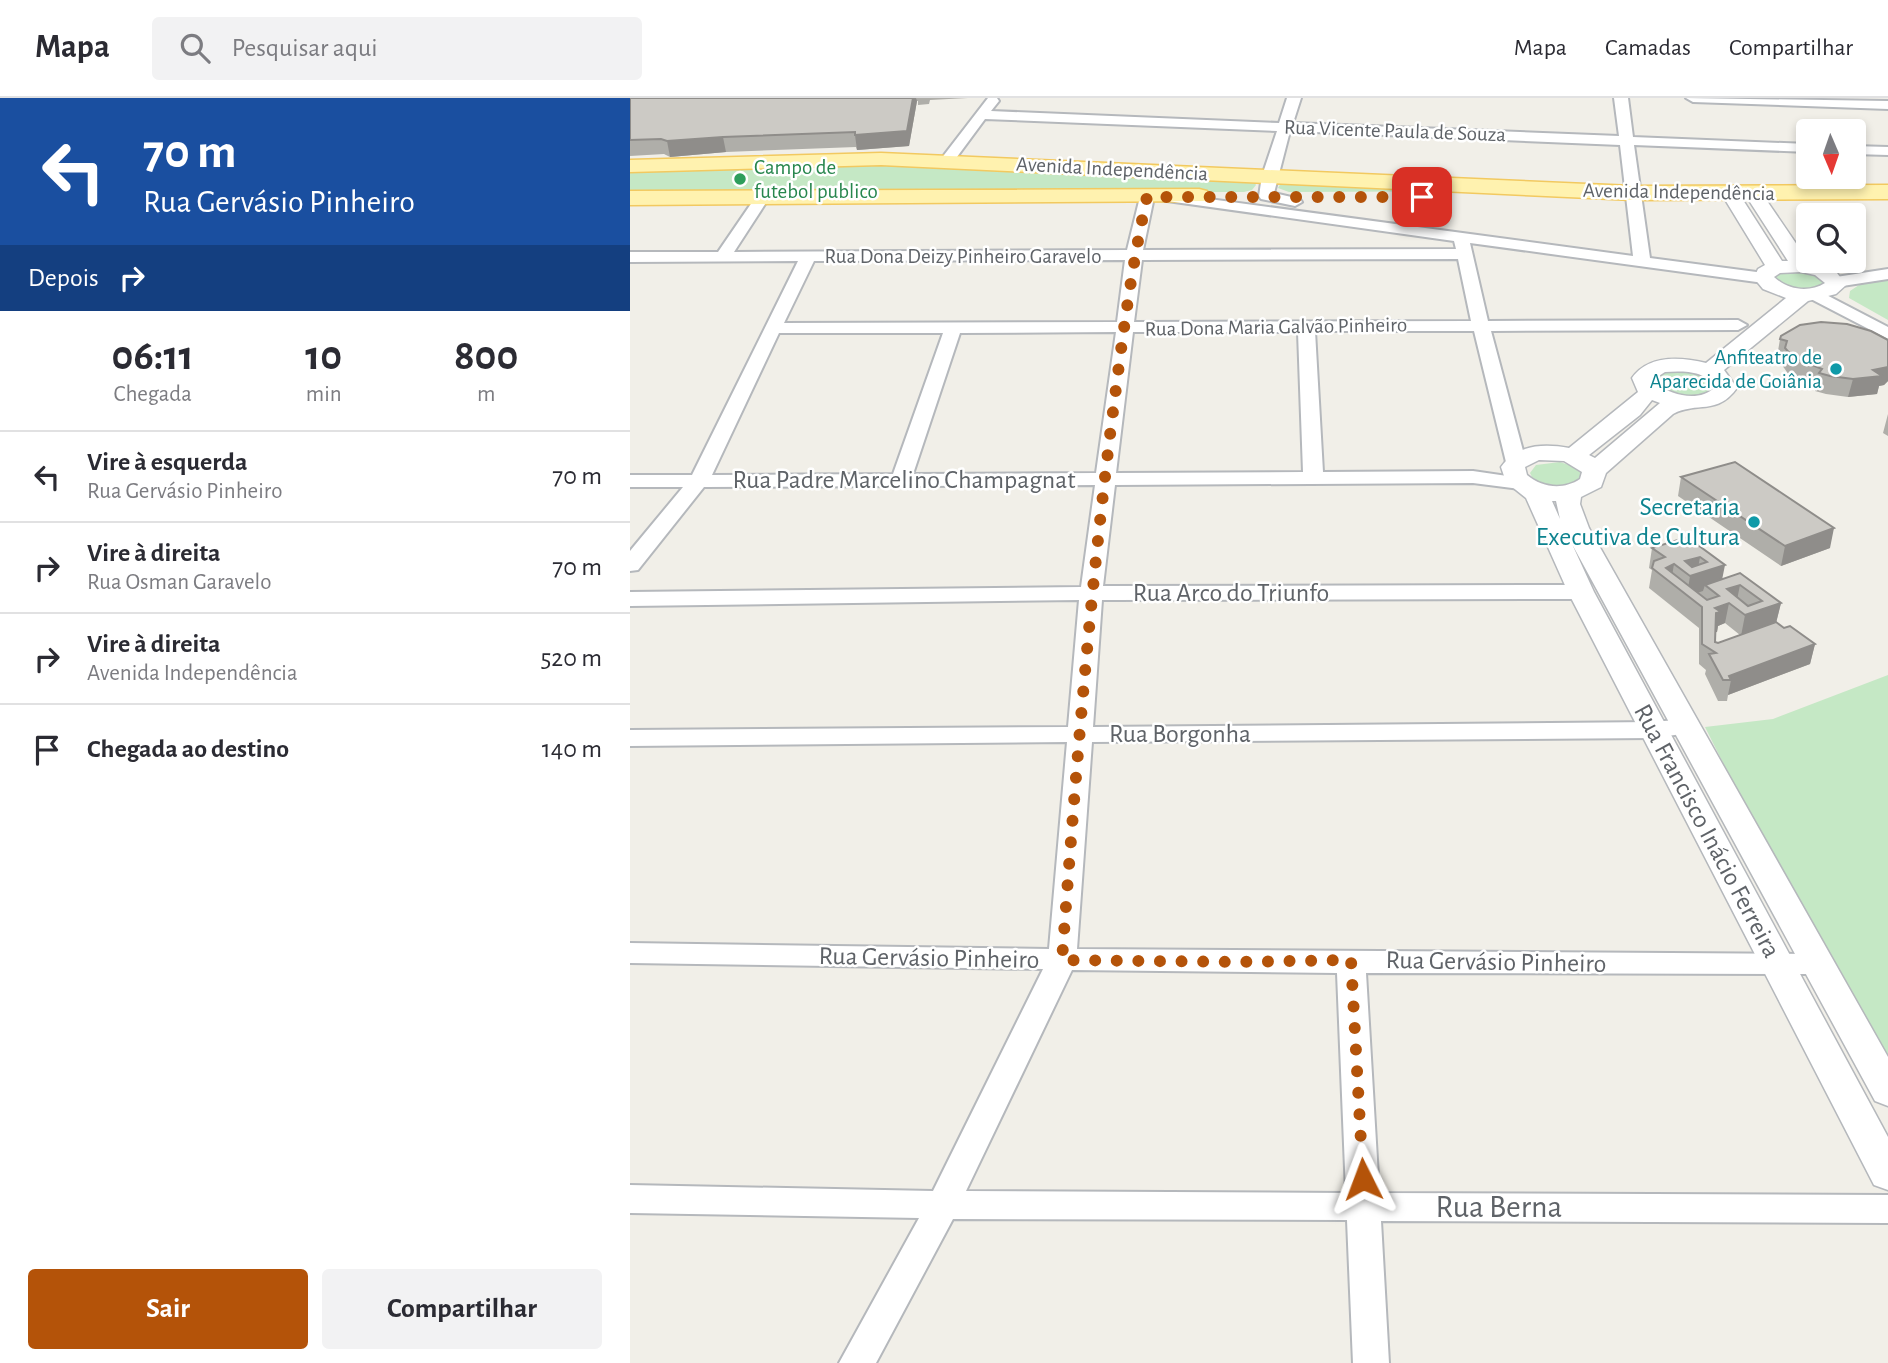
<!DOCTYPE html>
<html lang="pt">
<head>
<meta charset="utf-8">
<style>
	body { margin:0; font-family:"Alegreya Sans",sans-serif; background:#f2f2f3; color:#2b2b33; height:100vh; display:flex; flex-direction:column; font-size:26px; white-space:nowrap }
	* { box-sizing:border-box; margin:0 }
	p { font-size:23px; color:#7c7c81 }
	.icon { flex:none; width:38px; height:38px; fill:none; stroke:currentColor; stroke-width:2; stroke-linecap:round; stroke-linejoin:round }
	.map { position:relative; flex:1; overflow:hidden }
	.details { display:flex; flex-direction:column; background:#fff; width:630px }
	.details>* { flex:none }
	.hud { background:#1a4fa0; color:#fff; overflow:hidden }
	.needle { width:46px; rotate:178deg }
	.tools { position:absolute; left:1166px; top:21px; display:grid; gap:14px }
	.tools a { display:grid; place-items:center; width:70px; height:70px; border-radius:7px; background:#fff; box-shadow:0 4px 10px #0003; font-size:35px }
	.pin { position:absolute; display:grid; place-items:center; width:60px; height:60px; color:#fff; margin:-30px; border-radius:14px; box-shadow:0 4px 10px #0006 }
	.me { position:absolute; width:77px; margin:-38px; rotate:357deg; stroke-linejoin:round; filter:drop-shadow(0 0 5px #0008) }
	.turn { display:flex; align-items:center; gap:24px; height:147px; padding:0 28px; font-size:32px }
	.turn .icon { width:91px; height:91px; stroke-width:2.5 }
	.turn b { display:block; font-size:49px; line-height:60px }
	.then { display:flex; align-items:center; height:66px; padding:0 28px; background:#0003; gap:14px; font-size:26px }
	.eta { display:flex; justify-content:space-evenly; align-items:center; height:119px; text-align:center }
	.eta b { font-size:42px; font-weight:600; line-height:49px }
	.action { display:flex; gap:14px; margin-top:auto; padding:14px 28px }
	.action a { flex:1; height:80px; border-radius:7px; background:#b45309; color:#fff; font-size:28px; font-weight:600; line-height:80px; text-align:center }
	.action a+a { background:#f2f2f3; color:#2b2b33 }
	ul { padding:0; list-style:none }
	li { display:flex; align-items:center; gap:21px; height:91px; padding:0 28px; border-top:2px solid #e1e1e2 }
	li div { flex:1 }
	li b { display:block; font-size:26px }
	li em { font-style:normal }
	header { display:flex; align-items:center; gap:42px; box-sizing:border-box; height:98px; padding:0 35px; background:#fff; border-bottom:2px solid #e1e1e2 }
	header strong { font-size:33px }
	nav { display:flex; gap:38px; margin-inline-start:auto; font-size:24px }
	.search { width:490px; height:63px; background:#f2f2f3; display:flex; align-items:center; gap:18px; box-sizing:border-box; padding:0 24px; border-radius:7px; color:#7c7c81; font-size:26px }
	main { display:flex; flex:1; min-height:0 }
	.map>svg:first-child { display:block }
	.green { fill:#c5e8c5 }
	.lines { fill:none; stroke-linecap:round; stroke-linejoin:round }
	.minor-casing { stroke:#b5b8bc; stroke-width:4 }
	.tertiary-casing { stroke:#b5b8bc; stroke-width:3 }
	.primary-casing { stroke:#f2c960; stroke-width:3 }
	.minor { fill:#fff; fill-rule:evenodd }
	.tertiary { fill:#fff; fill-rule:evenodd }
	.primary { fill:#fff2af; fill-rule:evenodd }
	.wall { fill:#afaea9; fill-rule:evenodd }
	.shaded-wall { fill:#8f8d8a }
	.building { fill:#cccac5; stroke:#8f8d8a; stroke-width:2; fill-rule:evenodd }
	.route { stroke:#b45309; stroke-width:12; stroke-dasharray:0 21.6 }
	.leisure-dot { fill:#2e9e5b; stroke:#fff; stroke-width:2.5 }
	.culture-dot { fill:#0f9aa8; stroke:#fff; stroke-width:2.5 }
	.labels { text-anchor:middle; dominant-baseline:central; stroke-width:5; stroke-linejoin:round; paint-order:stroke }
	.far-street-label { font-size:21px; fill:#5f6368; stroke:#fff }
	.far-leisure-label { font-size:21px; fill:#27864d; stroke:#fff; text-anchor:start }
	.far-culture-label { font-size:21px; fill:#0d838f; stroke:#fff; text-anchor:end }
	.street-label { font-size:26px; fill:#5f6368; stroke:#fff }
	.culture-label { font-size:26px; fill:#0d838f; stroke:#fff; text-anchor:end }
	.near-street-label { font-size:32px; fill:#5f6368; stroke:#fff }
</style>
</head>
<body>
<header>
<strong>Mapa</strong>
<div class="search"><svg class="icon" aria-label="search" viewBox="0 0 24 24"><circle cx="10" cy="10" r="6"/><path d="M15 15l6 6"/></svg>Pesquisar aqui</div>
<nav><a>Mapa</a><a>Camadas</a><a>Compartilhar</a></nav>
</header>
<main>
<section class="details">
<div class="hud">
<div class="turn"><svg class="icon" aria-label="left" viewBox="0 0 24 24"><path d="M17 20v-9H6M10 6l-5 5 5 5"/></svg><div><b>70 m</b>Rua Gervásio Pinheiro</div></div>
<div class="then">Depois<svg class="icon" aria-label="right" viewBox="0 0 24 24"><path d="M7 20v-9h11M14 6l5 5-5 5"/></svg></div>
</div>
<div class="eta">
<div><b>06:11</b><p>Chegada</p></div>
<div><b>10</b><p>min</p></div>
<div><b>800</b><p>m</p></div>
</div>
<ul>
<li><svg class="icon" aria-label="left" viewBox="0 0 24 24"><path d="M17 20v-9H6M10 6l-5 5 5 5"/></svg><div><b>Vire à esquerda</b><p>Rua Gervásio Pinheiro</p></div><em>70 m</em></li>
<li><svg class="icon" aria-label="right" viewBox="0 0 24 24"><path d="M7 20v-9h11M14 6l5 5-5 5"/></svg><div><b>Vire à direita</b><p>Rua Osman Garavelo</p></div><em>70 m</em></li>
<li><svg class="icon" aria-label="right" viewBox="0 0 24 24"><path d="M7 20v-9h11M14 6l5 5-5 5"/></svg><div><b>Vire à direita</b><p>Avenida Independência</p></div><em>520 m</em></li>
<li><svg class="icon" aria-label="arrive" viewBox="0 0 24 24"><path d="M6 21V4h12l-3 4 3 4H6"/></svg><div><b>Chegada ao destino</b></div><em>140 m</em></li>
</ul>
<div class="action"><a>Sair</a><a>Compartilhar</a></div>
</section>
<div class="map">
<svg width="1258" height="1265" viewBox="0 0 1258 1265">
	<rect width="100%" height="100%" fill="#f1efe8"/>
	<!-- green -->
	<path class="green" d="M225,63L624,83L626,87L622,92L614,94L0,95V70Z
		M652,83L905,93L659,94L648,90Z
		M1176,171L1201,187L1171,193L1142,182L1144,175Z
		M1258,180V222L1219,200L1220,193L1235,183Z
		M1037,272L1079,276L1089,294L1055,300L1028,290L1025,280Z
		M930,364L945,369L953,377V381C939,392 915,392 902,379L900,375L906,367Z
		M1258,577V971L1106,691L1075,629L1143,621Z"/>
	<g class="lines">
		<defs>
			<path id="minor" d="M358,0H367L369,3L361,13L649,25L657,0H671L663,25L989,38L984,0H998L1003,39L1178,46V54L1004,47L1020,160L1134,175L1140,177L1142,180L1140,183L1134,185L840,145L858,223L1108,222L1117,227L1108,232L861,233L896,364L893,368H879L876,364L844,233H685L693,374L843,373L897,381L900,385L897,389L890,391L843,385L485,387L473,488L951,487L959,489L962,494L959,499L951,501L472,502L463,629L1023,624L1057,621L1066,624L1069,629L1066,634L1023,640L462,644L447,851L1187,856L1197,859L1201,866L1197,873L1187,876L736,875L749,1095L1258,1097V1125L751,1123L759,1265H723L717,1122L323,1121L246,1265H209L289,1120L0,1115V1087L303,1093L413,871L0,865V845L419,851L437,644L0,648V632L438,629L449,502L0,508V494L451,489L465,387L74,389L8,472L0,473V453L53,389H0V377H62L168,163L0,164V154H88L127,97L132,96L139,100L104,154L497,152L510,99L517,95L524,99L513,152L826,151L824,143L530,102L528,99L535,95L1003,158L990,47L660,33L644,95L670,101L672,104L665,108L631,101L629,98L632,78L647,33L355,21L321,67H311V61ZM828,161L841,223L504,224L512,162ZM495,162L487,224L154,225L184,163ZM486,234L466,375L283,376L330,235ZM503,234H668L673,374L486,375ZM149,235H313L263,376L82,377ZM442,872L707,875L716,1095L336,1093Z
				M1056,0L1258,3V11L1063,4Z
				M1223,48L1258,49V57L1223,56Z
				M1258,171V181L1206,189L1198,184L1206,179Z
				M1185,191L1258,229V241L1179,200L1177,196Z"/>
			<path id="tertiary" d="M1100,90L1106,91L1152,163H1158L1120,104L1123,100H1135L1178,163L1204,171L1216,187L1206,196L1178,203L1094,272L1107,290C1087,318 1067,303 1043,316L976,375L971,389L951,399L950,406L959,430L1258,959V1008L1245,1003L942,446L964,494L1258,1039V1092L1244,1087L938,494L896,400L876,384L871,369C886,347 913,345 939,350L1008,294L1002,280C1019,256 1051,259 1076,265L1156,200L1133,191L1124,180L1128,171L1135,167L1091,95ZM1171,174L1185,177L1195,185C1179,195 1158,192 1144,179L1150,175ZM1035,274C1052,273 1075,272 1085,289C1069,305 1042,297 1026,286L1024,281ZM1022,302L1030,305L965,360L959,357L1010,317ZM909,362L934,363L952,374L950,381C934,392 912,390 897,377L895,369ZM922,403H926L930,421Z"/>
			<path id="primary" d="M251,55L1003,88L1258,87V101L1003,102L251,67L0,74V62Z
				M569,91L577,93L580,98L577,103L0,107V93Z"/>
		</defs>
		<!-- minor casing -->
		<use href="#minor" class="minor-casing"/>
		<!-- tertiary casing -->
		<use href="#tertiary" class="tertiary-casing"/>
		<!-- primary casing -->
		<use href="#primary" class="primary-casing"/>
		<!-- minor -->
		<use href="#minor" class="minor"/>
		<!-- tertiary -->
		<use href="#tertiary" class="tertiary"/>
		<!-- primary -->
		<use href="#primary" class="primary"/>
	</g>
	<!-- wall -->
	<path class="wall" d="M0,0H338L300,2L299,6L288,7V3H287L279,48L227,52L226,49L96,54L40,59L34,56L0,58Z
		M1150,241L1258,242V283L1254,287L1249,288L1247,296L1218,299L1196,296L1185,293L1186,288L1159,277L1152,267L1153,260L1147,259Z
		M1258,316V338L1253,335Z
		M1051,379L1200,450L1151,468L1048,398Z
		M1057,439L1093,481L1110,475L1151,505L1146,525L1154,530L1185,546L1180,566L1098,597L1097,603H1088L1075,576L1076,572L1069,566V530L1019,490L1022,472L1019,470L1022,450ZM1095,525L1110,537L1088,545L1085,544L1086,534H1087L1088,528Z"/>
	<!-- shaded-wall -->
	<path class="shaded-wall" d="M283,0H286L287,3L279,48L227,52L225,37Z
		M93,39L96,54L40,59L37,43Z
		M1258,269V283L1254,287L1249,288L1247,296L1218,299L1223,281L1243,272Z
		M1204,430L1200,450L1151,468L1155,448Z
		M1070,459L1067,476L1095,467L1091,487H1075L1073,493L1058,498L1057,497L1060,478L1055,463Z
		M1044,466L1041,484L1036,470Z
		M1110,487L1106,507L1099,505L1095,525L1088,528L1087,534L1082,535L1085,510L1097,491Z
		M1151,505L1146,525L1111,538L1115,517Z
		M1185,546L1180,566L1098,597L1101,582L1099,578Z"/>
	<!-- building -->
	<path class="building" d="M0,0H283L277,33L225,37V34L93,39L37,43L31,41L0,42Z
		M1191,224L1217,226L1241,233L1258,242V269L1243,272L1252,278L1223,281L1200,278L1189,275L1192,271L1163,259L1155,250L1157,243L1150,241L1151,238L1170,227Z
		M1105,364L1204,430L1155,448L1051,379Z
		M1057,439L1095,467L1060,478L1044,466L1036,470L1077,502L1089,498L1075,487L1110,475L1151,505L1115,517L1099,505L1085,510L1091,514L1086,515L1085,544L1088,545L1146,524L1154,530L1160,528L1185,546L1099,578L1101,582H1093L1079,556L1086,555L1072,546V509L1022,470L1024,463L1035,459L1022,450ZM1070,459L1077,464L1062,469L1055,463ZM1110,487L1132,503L1118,508L1097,491Z"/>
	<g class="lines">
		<!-- route -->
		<path class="route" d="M733,1081L721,862L606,864L432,862C445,684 459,506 481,329C491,252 500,175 517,99H792"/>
	</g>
	<!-- markers -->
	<circle class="leisure-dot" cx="110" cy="81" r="7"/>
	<g class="culture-dot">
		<circle cx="1206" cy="271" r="7"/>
		<circle cx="1124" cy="424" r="7"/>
	</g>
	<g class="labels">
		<!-- far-street labels -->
		<g class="far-street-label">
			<text transform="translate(765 33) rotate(2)">Rua Vicente Paula de Souza</text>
			<text transform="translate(482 71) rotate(3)">Avenida Independência</text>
			<text transform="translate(1049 94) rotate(1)">Avenida Independência</text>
			<text x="333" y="158">Rua Dona Deizy Pinheiro Garavelo</text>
			<text transform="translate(646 229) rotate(-1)">Rua Dona Maria Galvão Pinheiro</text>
		</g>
		<!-- far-leisure labels -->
		<g class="far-leisure-label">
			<text x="124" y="69">Campo de<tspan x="124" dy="24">futebol publico</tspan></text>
		</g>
		<!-- far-culture labels -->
		<g class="far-culture-label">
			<text x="1192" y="259">Anfiteatro de<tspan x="1192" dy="24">Aparecida de Goiânia</tspan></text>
		</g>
		<!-- street labels -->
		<g class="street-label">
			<text x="274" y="382">Rua Padre Marcelino Champagnat</text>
			<text x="601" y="495">Rua Arco do Triunfo</text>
			<text x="550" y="636">Rua Borgonha</text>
			<text transform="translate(1077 733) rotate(62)">Rua Francisco Inácio Ferreira</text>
			<text transform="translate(299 860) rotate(1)">Rua Gervásio Pinheiro</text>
			<text transform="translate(866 864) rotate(1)">Rua Gervásio Pinheiro</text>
		</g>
		<!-- culture labels -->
		<g class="culture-label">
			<text x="1110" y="409">Secretaria<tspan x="1110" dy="30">Executiva de Cultura</tspan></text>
		</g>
		<!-- near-street labels -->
		<g class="near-street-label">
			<text x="869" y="1109">Rua Berna</text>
		</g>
	</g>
</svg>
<div class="tools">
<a><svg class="needle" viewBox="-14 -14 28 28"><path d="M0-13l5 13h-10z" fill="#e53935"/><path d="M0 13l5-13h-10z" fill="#7c7c81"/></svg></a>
<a><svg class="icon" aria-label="search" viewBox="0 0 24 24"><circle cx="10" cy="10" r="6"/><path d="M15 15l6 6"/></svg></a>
</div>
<div class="pin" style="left:792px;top:99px;background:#d93025"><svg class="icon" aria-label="arrive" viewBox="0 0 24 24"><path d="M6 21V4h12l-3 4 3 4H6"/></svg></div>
<svg class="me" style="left:733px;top:1081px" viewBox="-20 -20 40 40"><path d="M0-17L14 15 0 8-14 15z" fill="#b45309" stroke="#fff" stroke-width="4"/></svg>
</div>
</main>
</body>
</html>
